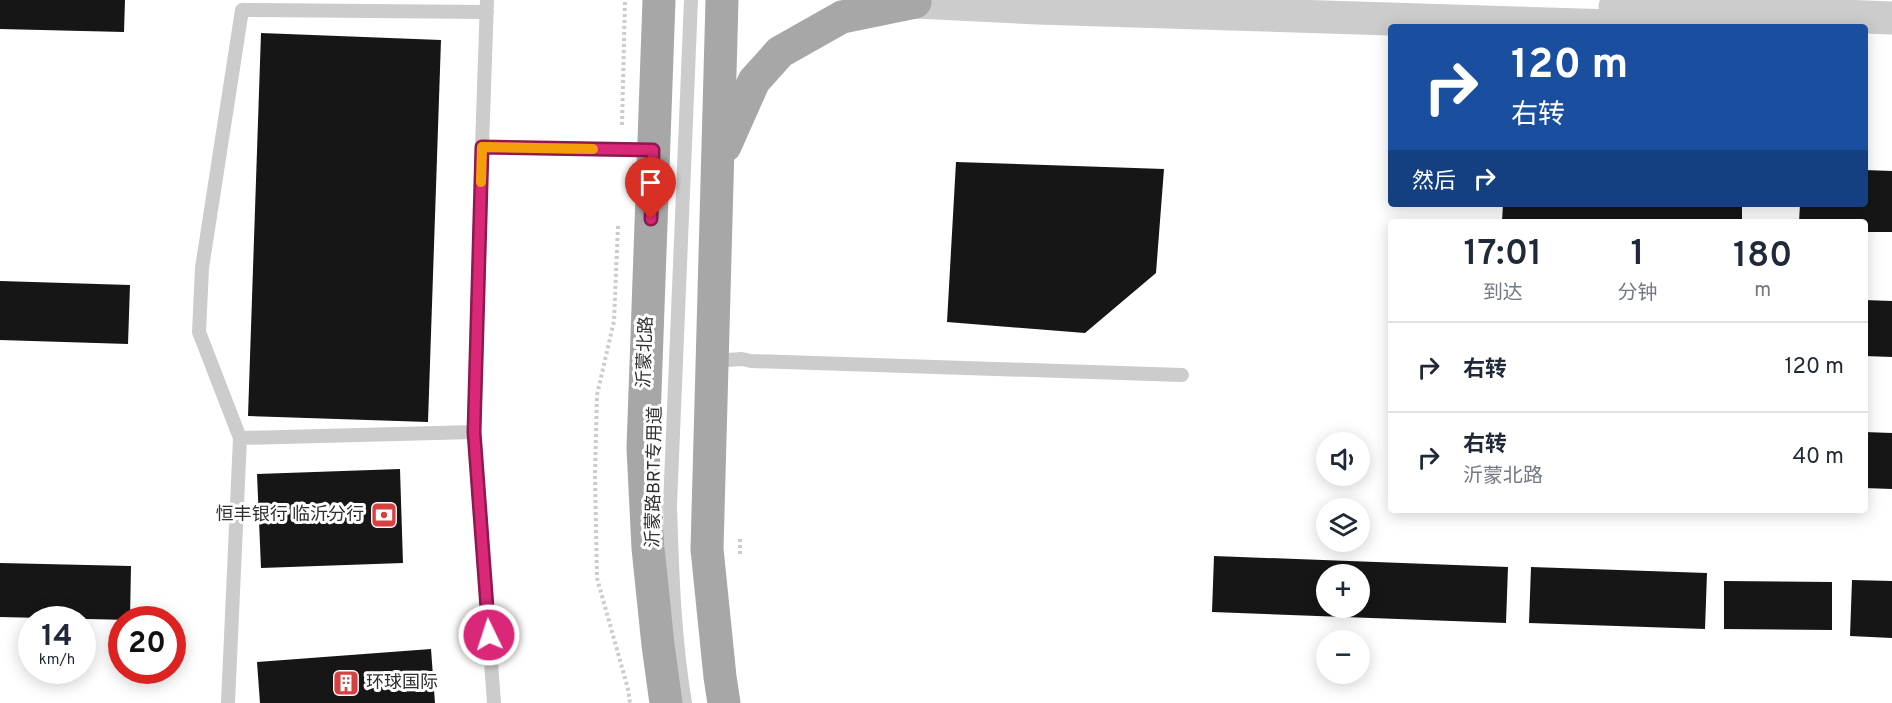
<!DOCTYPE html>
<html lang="zh">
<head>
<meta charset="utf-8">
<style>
	body { margin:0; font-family:Overpass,"Noto Sans SC",sans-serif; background:#f2f2f3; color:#1f2937; height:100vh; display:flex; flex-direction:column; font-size:22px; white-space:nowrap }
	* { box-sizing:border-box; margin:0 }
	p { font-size:20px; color:#747a83 }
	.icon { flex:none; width:33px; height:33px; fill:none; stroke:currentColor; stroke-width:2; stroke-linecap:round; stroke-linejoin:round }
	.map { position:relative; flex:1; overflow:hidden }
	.side { position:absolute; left:1388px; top:219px; width:480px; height:294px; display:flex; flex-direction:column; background:#fff; border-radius:6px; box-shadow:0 3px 15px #0003 }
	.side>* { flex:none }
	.banner { position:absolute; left:1388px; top:24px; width:480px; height:183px; border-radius:6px; box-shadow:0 3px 15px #0003; background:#1a4fa0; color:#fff; overflow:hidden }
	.controls { position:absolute; left:1316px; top:432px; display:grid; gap:12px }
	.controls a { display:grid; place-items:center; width:54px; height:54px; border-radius:50%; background:#fff; box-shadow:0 3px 15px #0003; font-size:30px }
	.speed { position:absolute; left:18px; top:606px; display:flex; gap:12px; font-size:30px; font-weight:700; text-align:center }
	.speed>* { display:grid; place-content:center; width:78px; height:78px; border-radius:50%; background:#fff; box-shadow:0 3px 15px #0003; line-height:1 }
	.speed small { font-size:15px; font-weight:400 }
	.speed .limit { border:9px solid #d22; background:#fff; color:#111 }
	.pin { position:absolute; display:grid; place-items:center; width:51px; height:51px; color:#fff; margin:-62px -26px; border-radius:50% 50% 50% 0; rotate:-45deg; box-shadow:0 0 6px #0007 }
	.pin .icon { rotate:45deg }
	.me { position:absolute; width:66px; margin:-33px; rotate:356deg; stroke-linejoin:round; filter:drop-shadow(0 0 4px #0008) }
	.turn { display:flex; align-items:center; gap:21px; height:126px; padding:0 24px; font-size:27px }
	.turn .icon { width:78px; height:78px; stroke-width:2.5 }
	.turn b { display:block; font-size:42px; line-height:51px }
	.then { display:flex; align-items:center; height:57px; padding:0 24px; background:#0003; gap:12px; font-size:22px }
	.eta { display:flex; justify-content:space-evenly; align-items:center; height:102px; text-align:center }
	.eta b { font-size:36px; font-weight:600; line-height:42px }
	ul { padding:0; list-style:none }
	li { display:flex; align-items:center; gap:18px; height:90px; padding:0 24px; border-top:2px solid #e0e1e3 }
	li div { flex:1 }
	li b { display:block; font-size:22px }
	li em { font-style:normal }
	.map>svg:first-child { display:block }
	.building { fill:#161616; fill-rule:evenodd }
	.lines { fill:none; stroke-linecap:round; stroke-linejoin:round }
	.path { stroke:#ccc; stroke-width:4; stroke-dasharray:3 3; stroke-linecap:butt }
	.service { stroke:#ccc; stroke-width:14 }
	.tertiary { stroke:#ccc; stroke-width:33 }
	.primary { stroke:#a7a7a7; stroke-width:33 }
	.route-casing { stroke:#8e194d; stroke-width:15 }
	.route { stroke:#db2777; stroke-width:10 }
	.slow { stroke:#f59e0b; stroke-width:10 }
	.labels { text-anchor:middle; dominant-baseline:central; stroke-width:6; stroke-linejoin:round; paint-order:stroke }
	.street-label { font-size:18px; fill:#2f2f2f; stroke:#fff }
	.poi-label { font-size:18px; fill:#2f2f2f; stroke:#fff; text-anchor:end }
</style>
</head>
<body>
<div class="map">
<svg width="1892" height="703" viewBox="0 0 1892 703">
	<rect width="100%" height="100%" fill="#fff"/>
	<!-- building -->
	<path class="building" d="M0,0H125L124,32L0,29Z
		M261,33L441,40L428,422L248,416Z
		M956,162L1164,169L1156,273L1085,333L947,322Z
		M1864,170L1892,171V232H1864V222H1799L1800,204H1864Z
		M1503,204H1742V222H1502Z
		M0,281L130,285L128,344L0,340Z
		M1864,300L1892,301V357L1864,356Z
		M1864,432L1892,433V489L1864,488Z
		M400,469L403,563L261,568L257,474Z
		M1214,556L1508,567L1506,623L1212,612ZM1326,574H1359V608H1326Z
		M0,563L131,566L130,620L0,617Z
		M1531,567L1707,573L1705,629L1529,623Z
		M1852,580L1892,581V638L1850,636Z
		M1724,581L1832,582V630L1724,629Z
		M431,649L435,703H260L257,662Z"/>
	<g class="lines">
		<!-- path -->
		<path class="path" d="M622,125L625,0
			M618,226L614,321L597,395L595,475L597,578L628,689L630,703
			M740,539V556"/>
		<!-- service -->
		<path class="service" d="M482,147L487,0
			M713,361L742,359L751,361L1182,375
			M474,432L494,703
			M240,438L474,432L482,147L653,150
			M228,703L240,438L199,332L202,268L242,10L487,12
			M685,703C674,637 672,572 670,505L691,0"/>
		<!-- tertiary -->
		<path class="tertiary" d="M915,2L1037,8L1645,27
			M1615,7L1892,18"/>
		<!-- primary -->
		<path class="primary" d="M659,0L643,448L648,548L658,645L666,703
			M722,0L707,549L720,677L724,703
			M725,146L754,81L780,52L842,17L915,2"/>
	</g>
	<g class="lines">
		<defs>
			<path id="route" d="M489,635L474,432L482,147L653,150L651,219"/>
		</defs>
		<!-- route casing -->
		<use href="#route" class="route-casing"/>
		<!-- route -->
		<use href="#route" class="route"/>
		<!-- slow -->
		<path class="slow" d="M481,182L482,147L593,149"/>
	</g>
	<!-- icons -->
	<defs>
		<symbol id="bank-square" viewBox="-11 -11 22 22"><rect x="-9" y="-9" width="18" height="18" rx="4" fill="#d74042" stroke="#fff"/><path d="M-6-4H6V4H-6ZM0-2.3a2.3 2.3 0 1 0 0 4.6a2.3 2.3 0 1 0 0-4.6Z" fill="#fff"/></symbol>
		<symbol id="building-square" viewBox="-11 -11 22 22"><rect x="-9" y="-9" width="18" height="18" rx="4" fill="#d74042" stroke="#fff"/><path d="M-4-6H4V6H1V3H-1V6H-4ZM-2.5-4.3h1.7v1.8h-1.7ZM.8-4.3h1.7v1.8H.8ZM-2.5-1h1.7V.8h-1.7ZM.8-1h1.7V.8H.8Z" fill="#fff"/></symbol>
	</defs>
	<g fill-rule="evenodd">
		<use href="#bank-square" x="369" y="500" width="30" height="30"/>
		<use href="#building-square" x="331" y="668" width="30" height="30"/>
	</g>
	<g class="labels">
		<!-- street labels -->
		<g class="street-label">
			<text transform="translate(646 352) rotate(-88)">沂蒙北路</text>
			<text transform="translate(655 477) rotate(-89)">沂蒙路BRT专用道</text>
		</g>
		<!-- poi labels -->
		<g class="poi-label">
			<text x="364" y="515">恒丰银行 临沂分行</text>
			<text x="366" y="683" text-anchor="start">环球国际</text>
		</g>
	</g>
</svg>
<div class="controls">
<a><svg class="icon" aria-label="sound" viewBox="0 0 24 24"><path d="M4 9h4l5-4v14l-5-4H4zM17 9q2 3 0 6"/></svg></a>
<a><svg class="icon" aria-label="layers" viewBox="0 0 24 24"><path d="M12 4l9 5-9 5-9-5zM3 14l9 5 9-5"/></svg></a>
<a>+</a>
<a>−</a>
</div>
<div class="speed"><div>14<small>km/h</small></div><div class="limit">20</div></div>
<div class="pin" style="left:651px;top:219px;background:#d93025"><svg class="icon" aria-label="arrive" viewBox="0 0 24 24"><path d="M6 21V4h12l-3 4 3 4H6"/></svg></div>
<svg class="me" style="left:489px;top:635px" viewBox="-20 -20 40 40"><circle r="17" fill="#db2777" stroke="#fff" stroke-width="3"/><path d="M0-11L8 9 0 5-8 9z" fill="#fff"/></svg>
<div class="banner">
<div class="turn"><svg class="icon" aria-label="right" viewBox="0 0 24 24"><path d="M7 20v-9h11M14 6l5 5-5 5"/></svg><div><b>120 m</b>右转</div></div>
<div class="then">然后<svg class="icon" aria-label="right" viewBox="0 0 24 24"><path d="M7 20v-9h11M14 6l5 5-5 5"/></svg></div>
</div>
<section class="side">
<div class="eta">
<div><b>17:01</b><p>到达</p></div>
<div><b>1</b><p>分钟</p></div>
<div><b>180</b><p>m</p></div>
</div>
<ul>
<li><svg class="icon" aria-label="right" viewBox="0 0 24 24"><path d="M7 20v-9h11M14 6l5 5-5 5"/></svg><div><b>右转</b></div><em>120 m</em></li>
<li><svg class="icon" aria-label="right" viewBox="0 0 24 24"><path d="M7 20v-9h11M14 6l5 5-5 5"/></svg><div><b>右转</b><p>沂蒙北路</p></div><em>40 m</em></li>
</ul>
</section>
</div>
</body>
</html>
